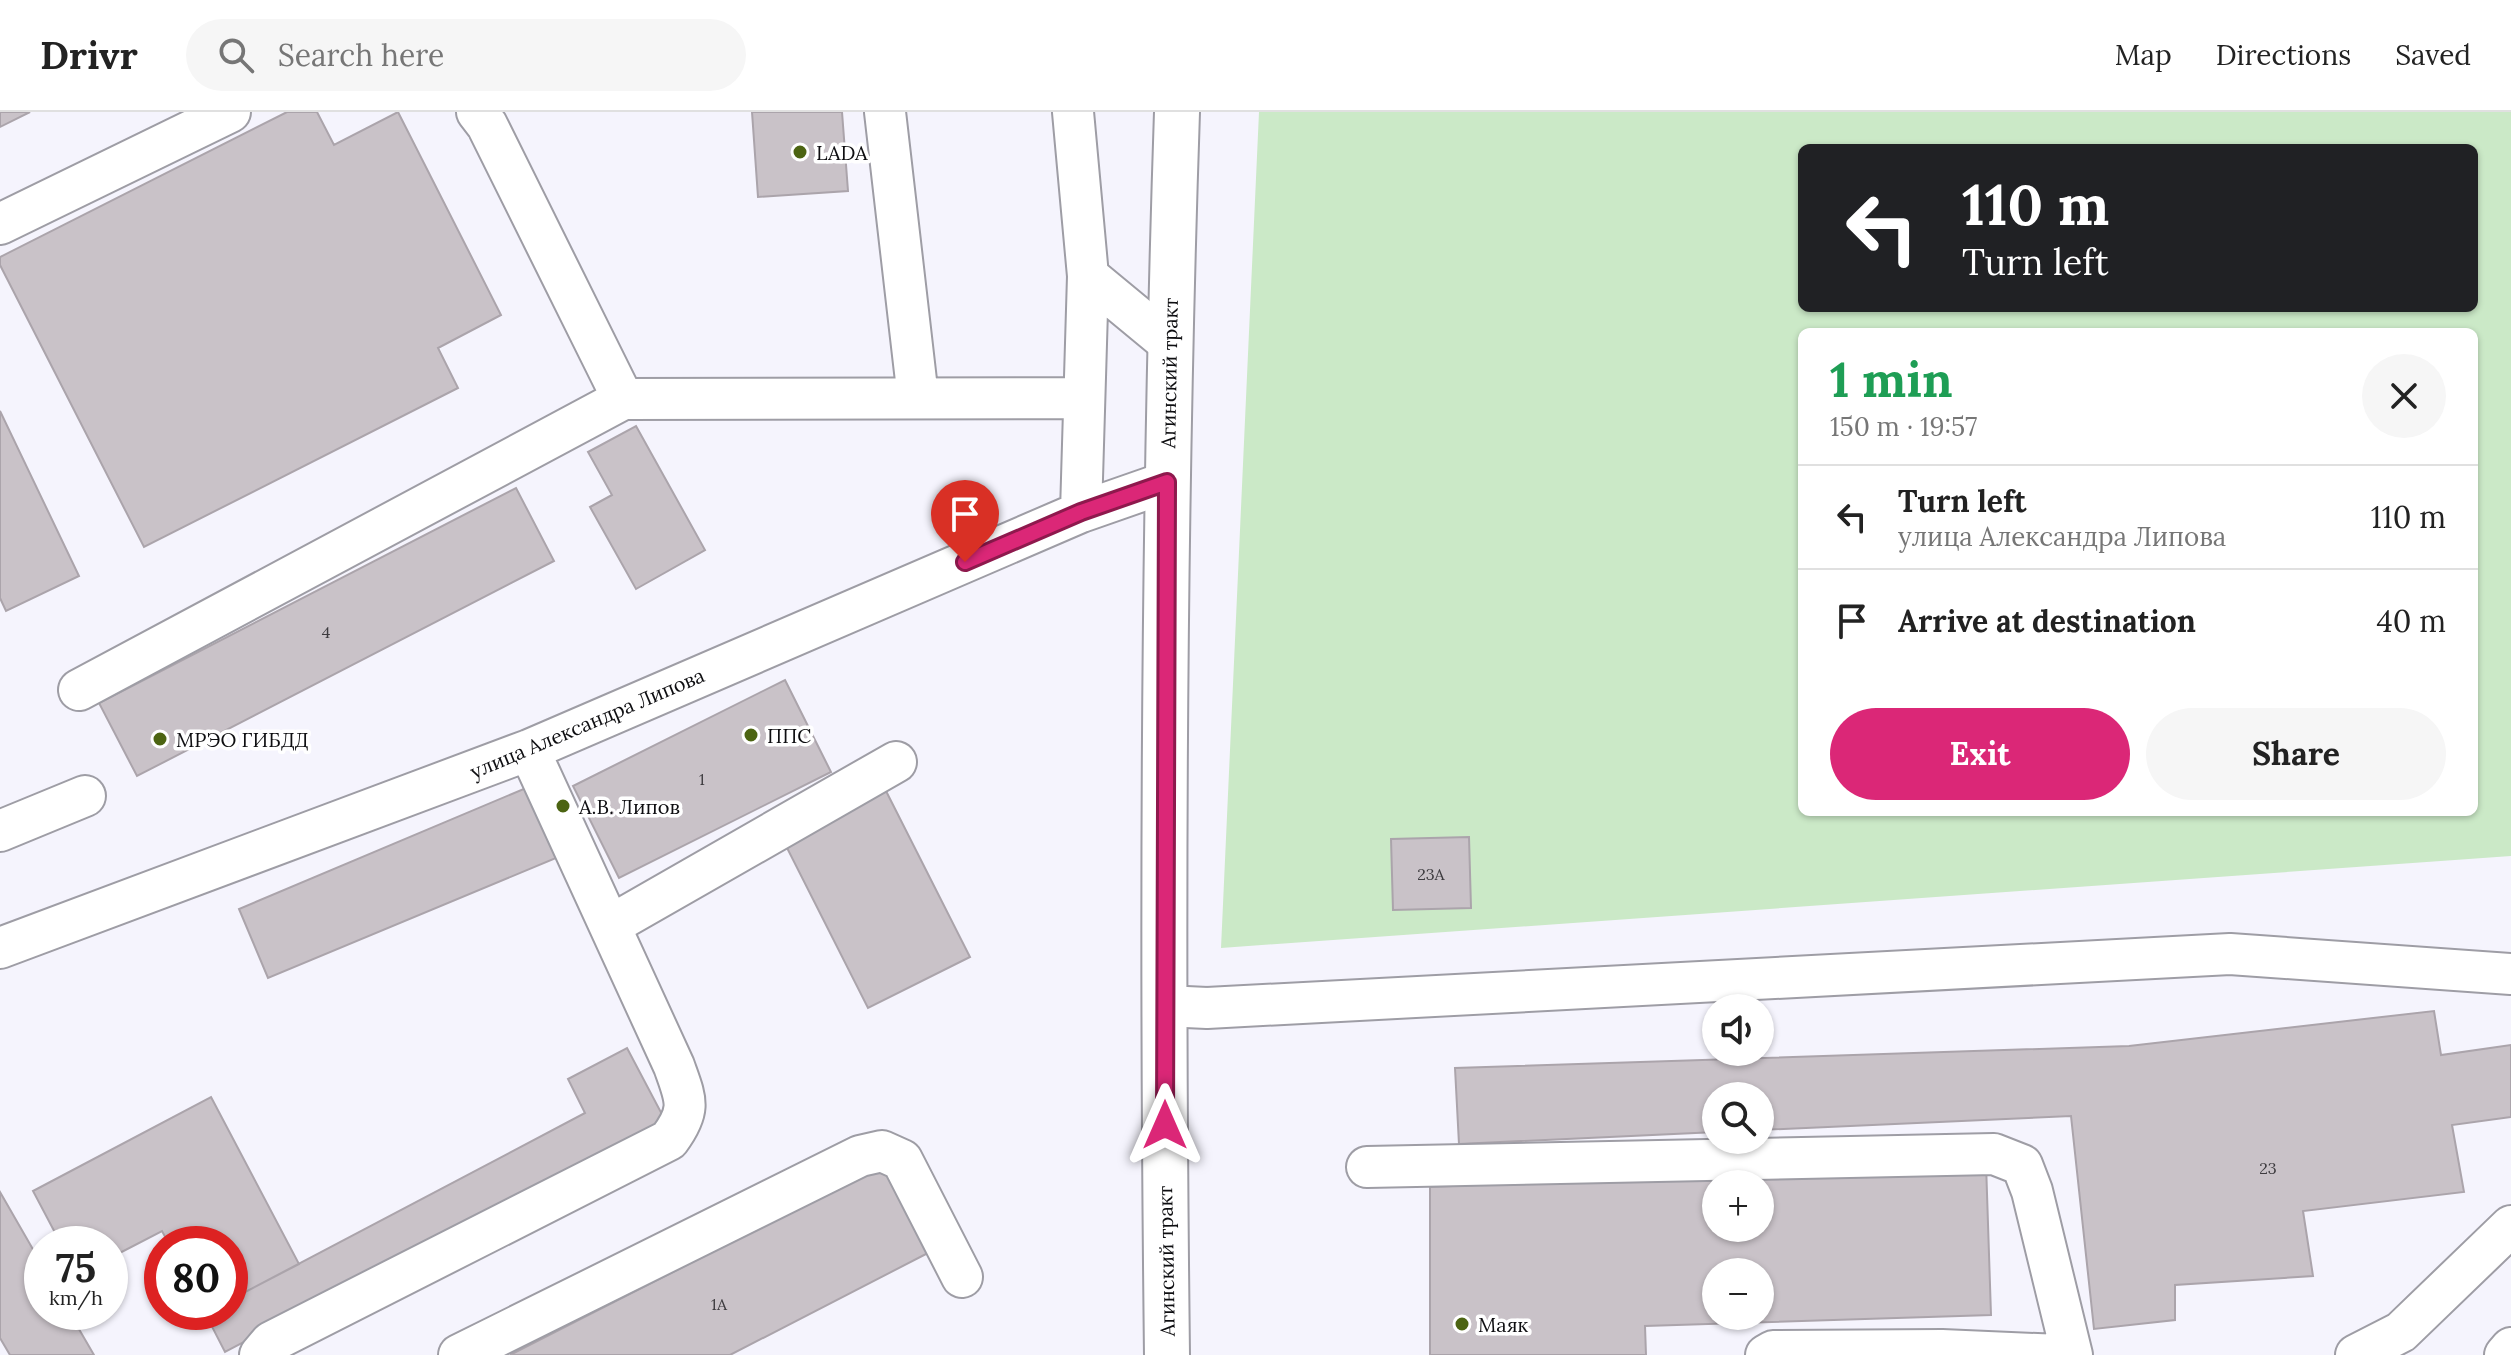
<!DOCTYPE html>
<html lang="en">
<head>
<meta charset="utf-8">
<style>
	body { margin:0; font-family:Lora,serif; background:#f6f6f6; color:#222; height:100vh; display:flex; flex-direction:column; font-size:30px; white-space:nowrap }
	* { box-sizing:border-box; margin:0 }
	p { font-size:26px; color:#767676 }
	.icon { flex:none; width:44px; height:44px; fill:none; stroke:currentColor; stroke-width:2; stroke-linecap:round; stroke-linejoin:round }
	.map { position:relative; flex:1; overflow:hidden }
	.sheet { position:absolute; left:1798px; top:216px; width:680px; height:488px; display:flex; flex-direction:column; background:#fff; border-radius:12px; box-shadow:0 2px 6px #0004 }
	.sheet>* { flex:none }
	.hud { position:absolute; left:1798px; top:32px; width:680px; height:168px; border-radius:12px; box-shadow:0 2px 6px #0004; background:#202124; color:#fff; overflow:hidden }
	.controls { position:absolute; left:1702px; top:882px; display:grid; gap:16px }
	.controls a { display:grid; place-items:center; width:72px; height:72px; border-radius:50%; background:#fff; box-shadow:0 2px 6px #0004; font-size:40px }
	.speed { position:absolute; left:24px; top:1114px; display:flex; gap:16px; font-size:40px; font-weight:700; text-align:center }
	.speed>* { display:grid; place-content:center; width:104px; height:104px; border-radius:50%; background:#fff; box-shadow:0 2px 6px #0004; line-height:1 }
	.speed small { font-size:20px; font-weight:400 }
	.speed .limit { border:12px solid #d22; background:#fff; color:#111 }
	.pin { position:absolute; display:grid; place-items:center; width:68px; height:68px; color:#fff; margin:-82px -34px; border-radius:50% 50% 50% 0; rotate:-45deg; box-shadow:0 0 8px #0007 }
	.pin .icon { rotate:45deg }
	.me { position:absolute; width:88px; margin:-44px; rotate:0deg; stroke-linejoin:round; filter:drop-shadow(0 0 6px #0008) }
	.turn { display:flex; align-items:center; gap:28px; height:168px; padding:0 32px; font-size:36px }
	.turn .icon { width:104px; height:104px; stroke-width:2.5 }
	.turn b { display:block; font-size:56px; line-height:68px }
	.round { display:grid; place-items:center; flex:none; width:84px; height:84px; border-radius:42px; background:#f6f6f6 }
	.headline { display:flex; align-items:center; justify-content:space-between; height:136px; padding:0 32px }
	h1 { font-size:48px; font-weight:800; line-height:60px; color:#1e9e55 }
	.cta { display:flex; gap:16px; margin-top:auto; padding:16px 32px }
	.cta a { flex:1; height:92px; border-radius:48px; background:#db2777; color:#fff; font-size:32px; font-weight:800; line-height:92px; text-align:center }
	.cta a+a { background:#f6f6f6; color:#222 }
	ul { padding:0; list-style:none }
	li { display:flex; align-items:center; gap:24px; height:104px; padding:0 32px; border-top:2px solid #e0e0e0 }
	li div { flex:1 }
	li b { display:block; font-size:30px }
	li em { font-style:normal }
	header { display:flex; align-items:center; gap:48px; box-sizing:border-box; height:112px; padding:0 40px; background:#fff; border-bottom:2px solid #e0e0e0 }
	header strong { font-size:38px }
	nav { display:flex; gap:44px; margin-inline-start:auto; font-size:28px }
	.search { width:560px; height:72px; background:#f6f6f6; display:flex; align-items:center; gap:20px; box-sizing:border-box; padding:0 28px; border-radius:44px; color:#767676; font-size:30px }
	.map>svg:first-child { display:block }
	.green { fill:#cbe9c7; fill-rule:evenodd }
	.building { fill:#c9c2c8; stroke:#aba4ab; stroke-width:2; fill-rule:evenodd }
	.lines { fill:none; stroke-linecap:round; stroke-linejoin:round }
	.minor-casing { stroke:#9e9da5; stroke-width:44 }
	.highway-casing { stroke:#9e9da5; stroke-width:48 }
	.minor { stroke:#fff; stroke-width:40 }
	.highway { stroke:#fff; stroke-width:44 }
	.route-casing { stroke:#8e194d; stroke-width:20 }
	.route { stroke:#db2777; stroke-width:14 }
	.poi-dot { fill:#4c6412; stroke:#fff; stroke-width:3 }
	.labels { text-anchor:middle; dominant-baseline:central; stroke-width:7; stroke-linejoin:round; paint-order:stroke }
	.number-label { font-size:16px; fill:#3d3b3f }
	.poi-label { font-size:20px; fill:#0e0e11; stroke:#fff; text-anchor:start }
	.street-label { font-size:20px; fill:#0e0e11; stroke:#fff }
</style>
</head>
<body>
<header>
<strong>Drivr</strong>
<div class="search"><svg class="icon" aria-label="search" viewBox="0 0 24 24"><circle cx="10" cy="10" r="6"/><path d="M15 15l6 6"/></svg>Search here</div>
<nav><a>Map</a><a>Directions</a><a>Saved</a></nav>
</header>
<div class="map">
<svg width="2511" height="1243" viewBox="0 0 2511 1243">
	<rect width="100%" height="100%" fill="#f5f4fd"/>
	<!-- green -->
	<path class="green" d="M1259,0H2511V744L1221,836ZM1802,36H2474V196H1802ZM1802,220H2474V700H1802Z"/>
	<!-- building -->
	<path class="building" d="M0,0H30L0,15Z
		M287,0H317L334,33L398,0L501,203L438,236L458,276L144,435L0,153V145Z
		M752,0H842L848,79L758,85Z
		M0,299L79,464L6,499L0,486Z
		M636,314L705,438L636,477L590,395L612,383L588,340Z
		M516,376L554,449L137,664L99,591Z
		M785,568L831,660L619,766L573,674Z
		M526,676L556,746L268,866L239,797Z
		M885,677L970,845L868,896L783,728Z
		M1469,725L1471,796L1393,798L1391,727Z
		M2434,899L2441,943L2511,933V1005L2452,1013L2464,1080L2303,1099L2313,1164L2175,1173V1208L2094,1217L2071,1004L1760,1018V984H1716V1020L1459,1032L1455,956L2129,934Z
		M627,936L665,1008L225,1240L205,1201L230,1200V1188L585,1001L568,967Z
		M211,985L299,1152L230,1188V1132H169L162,1119L110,1146V1132H61L33,1079Z
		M1986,1051L1991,1203L1645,1214L1646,1243H1430V1075ZM1716,1072H1760V1116H1716ZM1716,1160H1760V1204H1716Z
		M883,1053L928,1141L730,1243H510Z
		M0,1080L42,1153V1200H69L94,1243H10L0,1226Z"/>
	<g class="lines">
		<defs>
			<path id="minor" d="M477,0L487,13L623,287
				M885,0L918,286
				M1073,0L1088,164L1169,231
				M0,112L230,0
				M1081,400L1088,164
				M79,578L623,287L1084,286
				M0,719L85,684
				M611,813L896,650
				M0,836L529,638L1081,400L1167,370
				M1165,894L1207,896L2230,842L2511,862
				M1367,1055L1994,1042L2022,1053L2032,1079L2072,1243
				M260,1243L271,1230L669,1028C692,997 686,988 674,954L529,638
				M459,1243L860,1044L882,1039L902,1048L962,1165
				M1766,1243L1773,1239L1942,1238L2060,1243
				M2356,1243L2401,1220L2511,1114
				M2505,1243L2511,1236"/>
			<path id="highway" d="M1167,1243C1162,829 1163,414 1177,0"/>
		</defs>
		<!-- minor casing -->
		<use href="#minor" class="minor-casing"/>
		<!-- highway casing -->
		<use href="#highway" class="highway-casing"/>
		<!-- minor -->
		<use href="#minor" class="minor"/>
		<!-- highway -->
		<use href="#highway" class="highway"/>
	</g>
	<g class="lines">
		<defs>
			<path id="route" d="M965,450L1081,400L1167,370L1165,1013"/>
		</defs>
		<!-- route casing -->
		<use href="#route" class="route-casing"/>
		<!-- route -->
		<use href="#route" class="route"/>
	</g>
	<!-- markers -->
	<g class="poi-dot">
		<circle cx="800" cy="40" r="8"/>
		<circle cx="751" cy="623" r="8"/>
		<circle cx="160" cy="627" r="8"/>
		<circle cx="563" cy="694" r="8"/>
		<circle cx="1462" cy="1212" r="8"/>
	</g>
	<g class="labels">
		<!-- number labels -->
		<g class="number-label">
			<text x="326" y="520">4</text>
			<text x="702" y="667">1</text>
			<text x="1431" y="762">23А</text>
			<text x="2268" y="1056">23</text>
			<text x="719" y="1192">1А</text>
		</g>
		<!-- poi labels -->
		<g class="poi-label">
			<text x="816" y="40">LADA</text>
			<text x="767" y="623">ППС</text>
			<text x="176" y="627">МРЭО ГИБДД</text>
			<text x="579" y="694">А.В. Липов</text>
			<text x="1478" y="1212">Маяк</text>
		</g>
		<!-- street labels -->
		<g class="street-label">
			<text transform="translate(1169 261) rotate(-89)">Агинский тракт</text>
			<text transform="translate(587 611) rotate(-23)">улица Александра Липова</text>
			<text transform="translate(1166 1149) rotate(-91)">Агинский тракт</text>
		</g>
	</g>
</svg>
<div class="controls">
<a><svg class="icon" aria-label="sound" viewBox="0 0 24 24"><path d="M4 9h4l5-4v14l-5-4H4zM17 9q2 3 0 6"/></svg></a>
<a><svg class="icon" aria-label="search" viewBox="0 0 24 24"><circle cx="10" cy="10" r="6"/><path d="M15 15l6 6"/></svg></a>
<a>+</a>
<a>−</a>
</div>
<div class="speed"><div>75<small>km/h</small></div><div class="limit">80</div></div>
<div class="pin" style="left:965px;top:450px;background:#d93025"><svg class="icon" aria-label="arrive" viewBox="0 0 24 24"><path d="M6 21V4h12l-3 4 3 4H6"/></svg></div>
<svg class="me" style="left:1165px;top:1013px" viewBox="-20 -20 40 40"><path d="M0-17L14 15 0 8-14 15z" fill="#db2777" stroke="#fff" stroke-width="4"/></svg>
<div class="hud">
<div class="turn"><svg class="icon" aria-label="left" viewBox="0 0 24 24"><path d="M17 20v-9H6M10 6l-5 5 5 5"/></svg><div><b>110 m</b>Turn left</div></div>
</div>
<section class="sheet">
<div class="headline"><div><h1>1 min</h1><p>150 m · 19:57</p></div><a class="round"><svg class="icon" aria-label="close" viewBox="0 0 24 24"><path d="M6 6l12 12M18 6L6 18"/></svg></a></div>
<ul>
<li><svg class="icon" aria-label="left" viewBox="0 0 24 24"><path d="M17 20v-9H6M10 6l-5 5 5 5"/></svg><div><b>Turn left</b><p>улица Александра Липова</p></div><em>110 m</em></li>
<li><svg class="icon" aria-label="arrive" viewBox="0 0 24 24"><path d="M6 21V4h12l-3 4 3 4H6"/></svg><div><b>Arrive at destination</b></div><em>40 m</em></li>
</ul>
<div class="cta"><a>Exit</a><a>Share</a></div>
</section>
</div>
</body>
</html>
